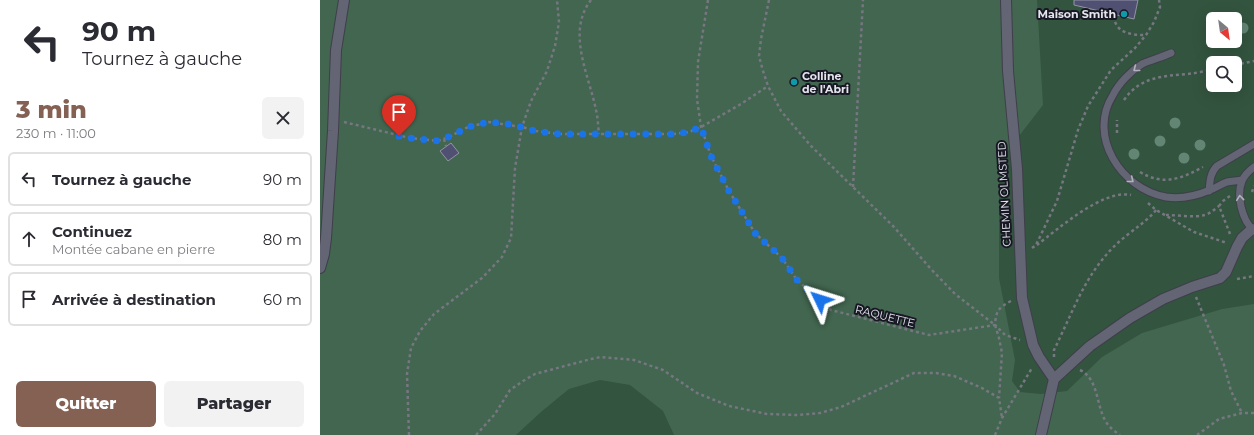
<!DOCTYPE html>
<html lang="fr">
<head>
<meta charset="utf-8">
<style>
	body { margin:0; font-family:Montserrat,sans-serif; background:#f2f2f3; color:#2b2b33; height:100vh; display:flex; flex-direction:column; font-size:15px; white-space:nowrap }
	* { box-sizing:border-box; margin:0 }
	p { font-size:13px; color:#7c7c81 }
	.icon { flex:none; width:22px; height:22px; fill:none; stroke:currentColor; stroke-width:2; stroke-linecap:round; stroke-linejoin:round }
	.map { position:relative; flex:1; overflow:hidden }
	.side { display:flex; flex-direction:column; background:#fff; width:320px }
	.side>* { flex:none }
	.guide { background:#fff; color:#2b2b33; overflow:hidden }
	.needle { width:26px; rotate:151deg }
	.tools { position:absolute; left:886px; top:12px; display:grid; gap:8px }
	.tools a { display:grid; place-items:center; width:36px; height:36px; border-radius:6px; background:#fff; box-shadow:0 4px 16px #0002; font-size:20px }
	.pin { position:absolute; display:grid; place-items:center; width:34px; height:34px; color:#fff; margin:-41px -17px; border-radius:50% 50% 50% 0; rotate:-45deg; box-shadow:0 0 4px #0007 }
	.pin .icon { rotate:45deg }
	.me { position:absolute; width:44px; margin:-22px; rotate:311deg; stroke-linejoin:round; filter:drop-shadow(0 0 3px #0008) }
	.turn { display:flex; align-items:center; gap:14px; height:84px; padding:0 16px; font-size:18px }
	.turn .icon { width:52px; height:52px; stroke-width:2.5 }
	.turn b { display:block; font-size:28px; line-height:34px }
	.round { display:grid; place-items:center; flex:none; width:42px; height:42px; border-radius:6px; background:#f2f2f3 }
	.head { display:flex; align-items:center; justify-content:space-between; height:68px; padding:0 16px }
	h1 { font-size:24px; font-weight:800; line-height:30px; color:#846153 }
	.action { display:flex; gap:8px; margin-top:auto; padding:8px 16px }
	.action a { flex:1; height:46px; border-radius:6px; background:#846153; color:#fff; font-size:16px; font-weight:800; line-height:46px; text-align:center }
	.action a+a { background:#f2f2f3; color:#2b2b33 }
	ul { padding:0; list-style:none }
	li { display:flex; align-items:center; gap:12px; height:54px; margin:0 8px 6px; padding:0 8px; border:2px solid #e1e1e2; border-radius:6px }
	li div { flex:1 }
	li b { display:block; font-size:15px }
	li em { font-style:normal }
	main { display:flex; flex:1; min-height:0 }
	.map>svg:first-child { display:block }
	.green { fill:#33543f; fill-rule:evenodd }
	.forest { fill:#42664f }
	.building { fill:#4f5072; stroke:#9394a4 }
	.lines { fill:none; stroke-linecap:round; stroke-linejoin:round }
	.service-casing { stroke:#3f3f4a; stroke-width:9 }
	.pedestrian-casing { stroke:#3f3f4a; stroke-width:12 }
	.path { stroke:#767781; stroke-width:2.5; stroke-dasharray:3 3; stroke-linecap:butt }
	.service { stroke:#646574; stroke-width:7 }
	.pedestrian { stroke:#646574; stroke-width:10 }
	.tree { fill:#628574 }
	.oneway { stroke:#b1b2bd }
	.route { stroke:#1a73e8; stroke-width:7; stroke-dasharray:0 12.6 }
	.culture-dot { fill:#0f9aa8; stroke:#181824; stroke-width:1.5 }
	.labels { text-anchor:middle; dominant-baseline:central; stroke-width:4; stroke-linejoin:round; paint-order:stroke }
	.poi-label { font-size:11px; font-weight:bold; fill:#e4e5ed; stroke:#181824; text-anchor:end }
	.street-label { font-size:11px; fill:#e4e5ed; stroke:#181824 }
</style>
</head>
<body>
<main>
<section class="side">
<div class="guide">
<div class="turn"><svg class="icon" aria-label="left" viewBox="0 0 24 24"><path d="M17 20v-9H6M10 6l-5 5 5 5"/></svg><div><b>90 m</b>Tournez à gauche</div></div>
</div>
<div class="head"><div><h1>3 min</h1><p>230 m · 11:00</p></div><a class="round"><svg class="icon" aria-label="close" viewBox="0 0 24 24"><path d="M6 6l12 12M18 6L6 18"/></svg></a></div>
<ul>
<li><svg class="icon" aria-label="left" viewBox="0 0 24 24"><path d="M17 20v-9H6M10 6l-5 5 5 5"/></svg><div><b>Tournez à gauche</b></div><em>90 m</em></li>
<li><svg class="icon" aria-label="ahead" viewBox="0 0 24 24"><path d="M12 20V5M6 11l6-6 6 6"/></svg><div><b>Continuez</b><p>Montée cabane en pierre</p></div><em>80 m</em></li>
<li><svg class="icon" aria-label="arrive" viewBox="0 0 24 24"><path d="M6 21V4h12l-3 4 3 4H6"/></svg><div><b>Arrivée à destination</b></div><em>60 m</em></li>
</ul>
<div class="action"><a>Quitter</a><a>Partager</a></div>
</section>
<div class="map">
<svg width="934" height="435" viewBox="0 0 934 435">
	<rect width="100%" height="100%" fill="#21222e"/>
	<!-- green -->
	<path class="green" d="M0,0H934V435H0ZM893,19H915V41H893ZM893,63H915V85H893Z"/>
	<!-- forest -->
	<path class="forest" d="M0,0H717L723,105L679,162V278L695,360L692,381L700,392L721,394L747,391L782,357L822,333L902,309L934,304V435H354L343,411L310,385L280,380L249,389L221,412L196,435H0Z"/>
	<!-- building -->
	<path class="building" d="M754,0H818L814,19L754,5Z
		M131,143L139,153L128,161L120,151Z"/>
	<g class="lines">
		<defs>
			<path id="service" d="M851,53C842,57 831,60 822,64C811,71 799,83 793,95C767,136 801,189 846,197C861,199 876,196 890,190C896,188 901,184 907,182C912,181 917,181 922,180
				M934,167C930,170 924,176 922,181C916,196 922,220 934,231
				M889,191C890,181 890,173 897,166L934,144"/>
			<path id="pedestrian" d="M686,0L688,71L697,169L702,298L713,345L719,357L734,379L721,435
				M0,268L4,254L6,238L13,131L16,50L24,0
				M734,379L770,346L810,318L843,299L872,287L900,278L906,272L917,247L922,238L932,229"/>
		</defs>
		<!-- service casing -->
		<use href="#service" class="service-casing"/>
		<!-- pedestrian casing -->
		<use href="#pedestrian" class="pedestrian-casing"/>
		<!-- path -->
		<path class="path" d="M271,0C246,32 269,75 276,110C278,118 278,126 279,134
			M388,0L378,62L377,99L381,127L391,156L409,191L435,233L462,258L477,280L511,310L609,335L675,325
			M449,0L441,39L439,56L443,71L448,86L461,111L491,146L573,226L610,268L635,294L675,325L679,338L682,353L679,398
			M794,16C795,33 811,35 825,35
			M915,65L934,61
			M804,100C820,77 842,76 868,74C876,73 885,71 893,70
			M24,122L90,138L118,141L131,136L148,127L169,122L202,127L216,131L239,134H354L369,132L381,127L421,104L448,86
			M797,133V120
			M124,139L126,146
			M820,172C843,186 861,179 883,167
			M533,187L543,0
			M932,192L934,186
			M828,203L836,210L874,232L907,243
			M846,215C858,215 874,218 885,215C891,213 895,209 899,206
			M910,234L899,206L903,201L910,196
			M717,245C738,229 783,189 811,195
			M712,248L716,245L737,201L758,130L768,106L791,70L815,48L826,35L834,22L840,7L839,0
			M917,279L934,276
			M876,297L904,365L911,391L922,413
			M691,301C678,308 676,311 675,325L685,335L700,340
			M734,357V350C749,320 761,286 782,260C789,251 797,243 806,236C817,227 828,220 836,210
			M760,370C781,380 775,412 790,427C793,430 797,433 800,435
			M89,435L87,374L91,348L100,331L114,314L162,278L182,257L191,238L195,168L202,127L211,101L227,71L235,46L239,22L237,0
			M156,435L175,414L190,390L203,381L215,374L271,359L281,357L314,360L343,370L377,393L409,406L447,414L478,415L500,413L521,407L594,373H616L634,376L662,388L679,398L682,418
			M675,435L682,418L712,368
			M877,435L899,419L922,413H934"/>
		<!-- service -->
		<use href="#service" class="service"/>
		<!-- pedestrian -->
		<use href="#pedestrian" class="pedestrian"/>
	</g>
	<!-- trees -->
	<g class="tree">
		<circle cx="923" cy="28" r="5.5"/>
		<circle cx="855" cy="123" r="5.5"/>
		<circle cx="840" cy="141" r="5.5"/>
		<circle cx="880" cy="145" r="5.5"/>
		<circle cx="814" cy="154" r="5.5"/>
		<circle cx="864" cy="158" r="5.5"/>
	</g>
	<!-- one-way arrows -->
	<defs><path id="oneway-chevron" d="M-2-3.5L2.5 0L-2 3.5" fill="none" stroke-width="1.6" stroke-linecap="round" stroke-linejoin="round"/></defs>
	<g class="oneway">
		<use href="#oneway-chevron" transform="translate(816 69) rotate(142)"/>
		<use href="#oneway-chevron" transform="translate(811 180) rotate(39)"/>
		<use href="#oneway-chevron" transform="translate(920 198) rotate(-96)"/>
	</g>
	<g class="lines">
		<!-- route -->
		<path class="route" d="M79,136L90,138L118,141L131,136L148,127L169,122L188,124L216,131L239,134H354L369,132L381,127L391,156L409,191L435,233L462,258L477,280L500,300"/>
	</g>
	<!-- markers -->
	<g class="culture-dot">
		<circle cx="804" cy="14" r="4"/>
		<circle cx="474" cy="82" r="4"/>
	</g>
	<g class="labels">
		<!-- poi labels -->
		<g class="poi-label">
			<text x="796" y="14">Maison Smith</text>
			<text x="482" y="76" text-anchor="start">Colline<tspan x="482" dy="13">de l'Abri</tspan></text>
		</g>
		<!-- street labels -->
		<g class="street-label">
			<text transform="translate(684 194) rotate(-93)">CHEMIN OLMSTED</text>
			<text transform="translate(565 316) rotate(14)">RAQUETTE</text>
		</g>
	</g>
</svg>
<div class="tools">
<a><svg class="needle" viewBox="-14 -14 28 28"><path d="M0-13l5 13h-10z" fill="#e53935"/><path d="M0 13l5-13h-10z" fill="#7c7c81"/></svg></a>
<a><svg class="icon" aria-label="search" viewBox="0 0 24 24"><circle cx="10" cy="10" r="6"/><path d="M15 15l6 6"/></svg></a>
</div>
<div class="pin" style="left:79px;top:136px;background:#d93025"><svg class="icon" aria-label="arrive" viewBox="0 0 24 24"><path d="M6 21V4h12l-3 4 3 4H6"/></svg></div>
<svg class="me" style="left:500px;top:300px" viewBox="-20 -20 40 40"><path d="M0-17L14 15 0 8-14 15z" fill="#1a73e8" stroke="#fff" stroke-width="4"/></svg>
</div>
</main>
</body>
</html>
